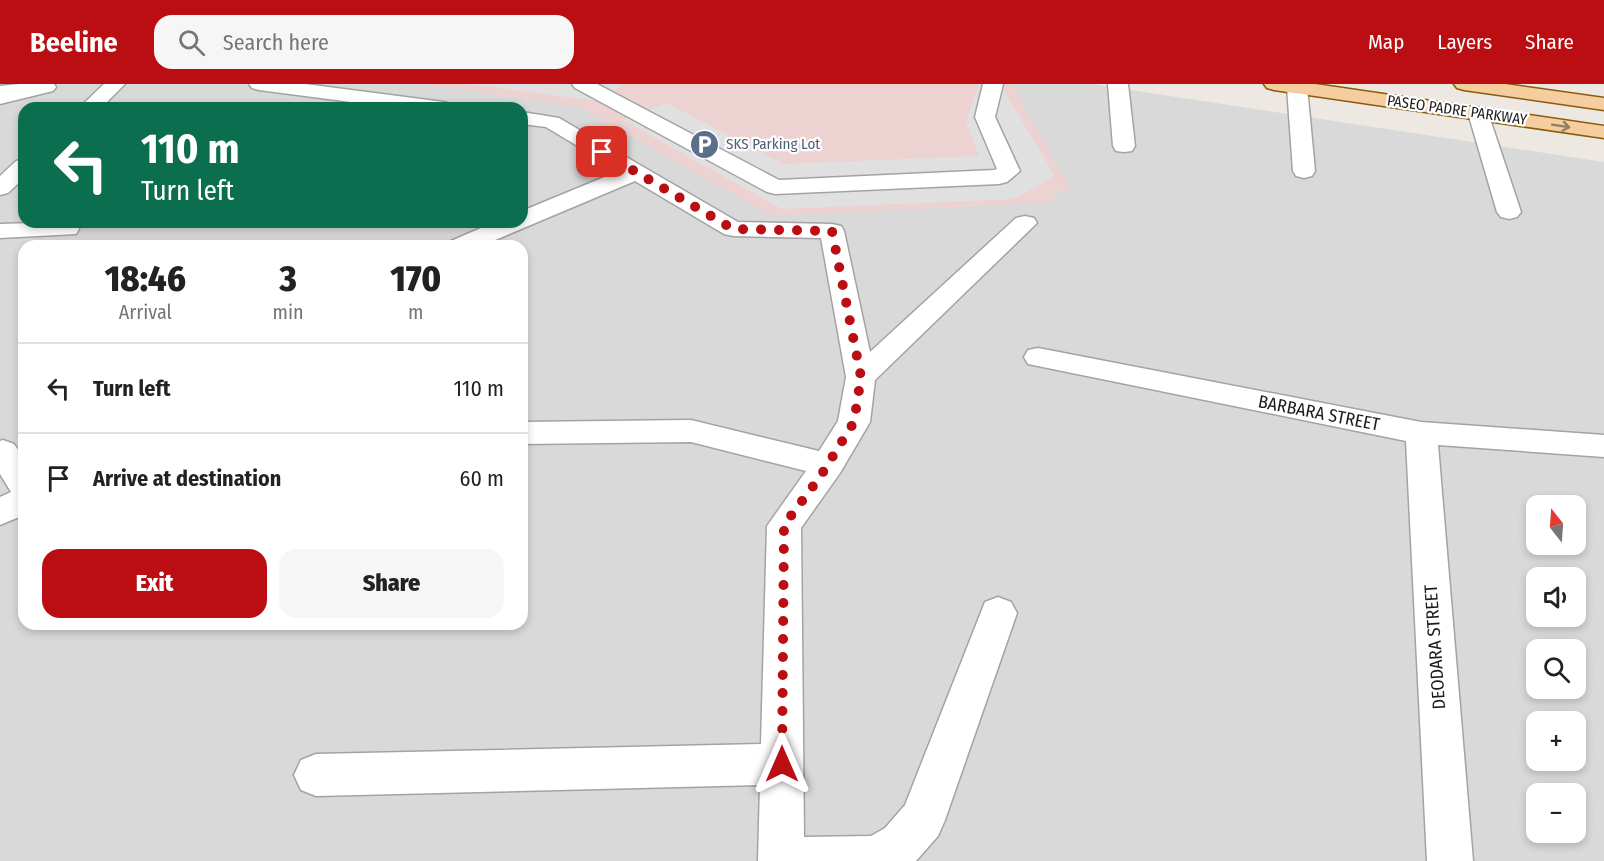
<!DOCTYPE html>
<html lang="en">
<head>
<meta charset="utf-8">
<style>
	body { margin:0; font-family:"Fira Sans Condensed",sans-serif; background:#f6f6f6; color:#222; height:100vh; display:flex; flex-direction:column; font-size:22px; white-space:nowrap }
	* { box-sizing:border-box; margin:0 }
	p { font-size:20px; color:#767676 }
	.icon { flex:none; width:33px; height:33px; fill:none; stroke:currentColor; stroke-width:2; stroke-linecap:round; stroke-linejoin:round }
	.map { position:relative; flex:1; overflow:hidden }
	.sheet { position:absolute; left:18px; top:156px; width:510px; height:390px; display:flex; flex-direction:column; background:#fff; border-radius:18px; box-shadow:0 3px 9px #0003 }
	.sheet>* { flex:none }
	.banner { position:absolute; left:18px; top:18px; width:510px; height:126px; border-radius:18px; box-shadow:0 3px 9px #0003; background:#0b6e4f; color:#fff; overflow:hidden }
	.needle { width:39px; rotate:343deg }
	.buttons { position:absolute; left:1526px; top:411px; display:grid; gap:12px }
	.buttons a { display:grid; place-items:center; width:60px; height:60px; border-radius:12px; background:#fff; box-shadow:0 3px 9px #0003; font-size:30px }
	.pin { position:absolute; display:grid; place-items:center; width:51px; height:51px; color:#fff; margin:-26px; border-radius:12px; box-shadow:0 3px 9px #0006 }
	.me { position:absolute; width:66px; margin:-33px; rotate:0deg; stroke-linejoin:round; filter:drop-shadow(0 0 4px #0008) }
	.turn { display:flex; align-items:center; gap:21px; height:126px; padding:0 24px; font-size:27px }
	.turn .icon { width:78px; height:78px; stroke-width:2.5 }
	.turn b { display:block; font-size:42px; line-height:51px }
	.eta { display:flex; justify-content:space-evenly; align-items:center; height:102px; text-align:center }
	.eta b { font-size:36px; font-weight:800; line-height:42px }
	.primary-button { display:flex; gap:12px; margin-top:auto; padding:12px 24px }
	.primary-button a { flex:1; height:69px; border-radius:18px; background:#ba0e12; color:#fff; font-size:24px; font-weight:800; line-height:69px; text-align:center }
	.primary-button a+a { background:#f6f6f6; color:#222 }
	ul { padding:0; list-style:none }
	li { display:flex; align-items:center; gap:18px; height:90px; padding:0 24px; border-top:2px solid #e0e0e0 }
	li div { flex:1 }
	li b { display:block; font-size:22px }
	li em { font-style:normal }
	header { display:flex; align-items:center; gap:36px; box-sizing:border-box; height:84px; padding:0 30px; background:#ba0e12; color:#fff }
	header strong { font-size:28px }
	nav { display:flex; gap:33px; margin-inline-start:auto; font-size:21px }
	.search { width:420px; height:54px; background:#f6f6f6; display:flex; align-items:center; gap:15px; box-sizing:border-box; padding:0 21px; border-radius:18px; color:#767676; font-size:22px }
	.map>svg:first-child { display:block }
	.residential { fill:#dad9d9; fill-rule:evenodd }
	.commercial { fill:#edd2d2 }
	.parking { fill:#e0e0e0 }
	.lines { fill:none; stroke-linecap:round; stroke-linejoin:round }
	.minor-casing { stroke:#a3a3a3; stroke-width:3 }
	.major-casing { stroke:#895c0a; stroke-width:3 }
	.minor { fill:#fff; fill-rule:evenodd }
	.major { fill:#f5cd9f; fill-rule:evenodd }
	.oneway { stroke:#937d64 }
	.route { stroke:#ba0e12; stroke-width:10; stroke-dasharray:0 18 }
	.labels { text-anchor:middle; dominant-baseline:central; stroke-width:4.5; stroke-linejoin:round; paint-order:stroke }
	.far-street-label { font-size:15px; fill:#1c1c1c; stroke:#fff }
	.far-service-label { font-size:15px; fill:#4e5e75; stroke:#fff; text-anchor:start }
	.street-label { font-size:18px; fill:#1c1c1c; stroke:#fff }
</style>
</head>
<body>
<header>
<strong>Beeline</strong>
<div class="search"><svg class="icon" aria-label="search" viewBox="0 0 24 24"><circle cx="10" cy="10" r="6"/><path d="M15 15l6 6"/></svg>Search here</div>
<nav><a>Map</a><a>Layers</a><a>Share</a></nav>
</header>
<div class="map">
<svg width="1604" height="777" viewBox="0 0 1604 777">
	<rect width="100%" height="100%" fill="#ede9e2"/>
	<!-- residential -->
	<path class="residential" d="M0,0H422L564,20L579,23L597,32L1057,118L1051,107L1070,106L1012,0H1091L1604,78V777H0ZM24,24H522V138H24ZM24,162H522V540H24ZM1536,422H1575V460H1536ZM1536,494H1575V532H1536ZM1536,566H1575V604H1536ZM1536,638H1575V676H1536ZM1536,710H1575V748H1536Z"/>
	<!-- commercial -->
	<path class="commercial" d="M422,0H1012L1071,106L1051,107L1057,118L772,132L579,23Z"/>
	<!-- parking -->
	<path class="parking" d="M468,0H622L604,18Z
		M979,0H1000L1055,92L1014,115L782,125L623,36L667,19L783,80L979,72L966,38Z"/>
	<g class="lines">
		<defs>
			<path id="minor" d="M19,0H54L56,3L53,7L0,20V2Z
				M104,0H125L101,24H79Z
				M249,0H305L444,18L451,20L454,24H397L259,6L252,4Z
				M572,0H597L779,96L994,86L997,85L975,33L983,0H1003L995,33L1020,87L1007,98L999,100L775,110L767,108L575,4Z
				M1108,0H1128L1135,62L1132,67L1124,68L1116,67L1113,62Z
				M1289,0H1305L1307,3L1315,87L1312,92L1304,94L1296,92L1293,87L1287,3Z
				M1478,23L1485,25L1488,29L1521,128L1517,133L1509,135L1501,133L1497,128L1468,29L1471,25Z
				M522,28L559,34L738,138L832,140L841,142L844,147L870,268L1016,134L1025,132L1034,134L1037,139L875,296L870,338L840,389L801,444L804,753L871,752L885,744L905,721L985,518L998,513L1011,518L1017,529L945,736L938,752L916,777H758L760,701L316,712L301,706L294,691L301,676L316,670L761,660L767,442L806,387L691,358L522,360V338L691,336L819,367L838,337L846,293L821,154L733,152L724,150L635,97L481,162H447L451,157L495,138H522V127L619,87L546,43L522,40Z
				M24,75V94L8,109L0,111V92L16,77Z
				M68,138L76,140L79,145L76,150L0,154V140Z
				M1038,264L1421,338L1604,351V373L1438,361L1473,777H1427L1406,357L1028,280L1024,273L1028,266Z
				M3,356L14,360L24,374V431L0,441V413L11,408L0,390V357Z"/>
			<path id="major" d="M1264,0H1315L1604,42V54L1274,6L1267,4Z
				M1454,0H1505L1604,14V26L1464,6L1457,4Z"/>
		</defs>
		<!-- minor casing -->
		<use href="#minor" class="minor-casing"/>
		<!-- major casing -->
		<use href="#major" class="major-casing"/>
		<!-- minor -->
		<use href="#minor" class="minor"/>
		<!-- major -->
		<use href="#major" class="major"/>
	</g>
	<!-- one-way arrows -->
	<defs><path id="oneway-shaft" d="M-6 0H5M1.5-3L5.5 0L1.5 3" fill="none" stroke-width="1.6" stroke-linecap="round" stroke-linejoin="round" transform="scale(1.5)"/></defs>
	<use class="oneway" href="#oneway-shaft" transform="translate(1561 42) rotate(9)"/>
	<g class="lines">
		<!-- route -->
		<path class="route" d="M602,68L733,145L832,147L861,293L854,338L820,393L784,441L782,680"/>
	</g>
	<!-- icons -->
	<defs>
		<symbol id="parking-disc" viewBox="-11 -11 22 22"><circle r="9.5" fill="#5c6f8a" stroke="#fff"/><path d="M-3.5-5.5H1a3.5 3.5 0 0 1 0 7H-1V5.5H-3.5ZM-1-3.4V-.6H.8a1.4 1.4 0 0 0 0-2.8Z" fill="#fff"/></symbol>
	</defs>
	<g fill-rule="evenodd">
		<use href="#parking-disc" x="688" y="44" width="33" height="33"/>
	</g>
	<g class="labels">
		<!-- far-street labels -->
		<g class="far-street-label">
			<text transform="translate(1457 26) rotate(8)">PASEO PADRE PARKWAY</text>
		</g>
		<!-- far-service labels -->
		<g class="far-service-label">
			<text x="726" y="60">SKS Parking Lot</text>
		</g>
		<!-- street labels -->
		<g class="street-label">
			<text transform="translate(1319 329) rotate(11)">BARBARA STREET</text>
			<text transform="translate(1435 563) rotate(-94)">DEODARA STREET</text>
		</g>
	</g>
</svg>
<div class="buttons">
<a><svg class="needle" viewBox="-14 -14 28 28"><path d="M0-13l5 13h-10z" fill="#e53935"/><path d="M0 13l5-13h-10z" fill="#767676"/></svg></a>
<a><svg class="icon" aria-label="sound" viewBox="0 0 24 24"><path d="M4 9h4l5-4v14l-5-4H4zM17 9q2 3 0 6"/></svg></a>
<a><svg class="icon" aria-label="search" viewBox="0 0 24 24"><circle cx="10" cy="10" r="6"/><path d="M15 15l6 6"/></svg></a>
<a>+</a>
<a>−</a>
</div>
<div class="pin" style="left:602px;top:68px;background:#d93025"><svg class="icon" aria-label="arrive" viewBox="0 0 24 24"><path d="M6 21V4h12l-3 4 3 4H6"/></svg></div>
<svg class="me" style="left:782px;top:680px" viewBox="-20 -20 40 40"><path d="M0-17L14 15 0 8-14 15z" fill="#ba0e12" stroke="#fff" stroke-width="4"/></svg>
<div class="banner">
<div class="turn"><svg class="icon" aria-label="left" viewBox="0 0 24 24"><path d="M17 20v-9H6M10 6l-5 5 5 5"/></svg><div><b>110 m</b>Turn left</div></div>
</div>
<section class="sheet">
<div class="eta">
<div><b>18:46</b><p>Arrival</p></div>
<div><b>3</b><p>min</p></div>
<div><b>170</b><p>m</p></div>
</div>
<ul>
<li><svg class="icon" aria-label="left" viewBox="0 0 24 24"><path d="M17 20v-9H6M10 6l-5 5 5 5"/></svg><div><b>Turn left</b></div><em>110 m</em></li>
<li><svg class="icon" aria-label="arrive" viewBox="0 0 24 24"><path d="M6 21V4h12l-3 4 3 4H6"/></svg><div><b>Arrive at destination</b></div><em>60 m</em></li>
</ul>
<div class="primary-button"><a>Exit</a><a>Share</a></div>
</section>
</div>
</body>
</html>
